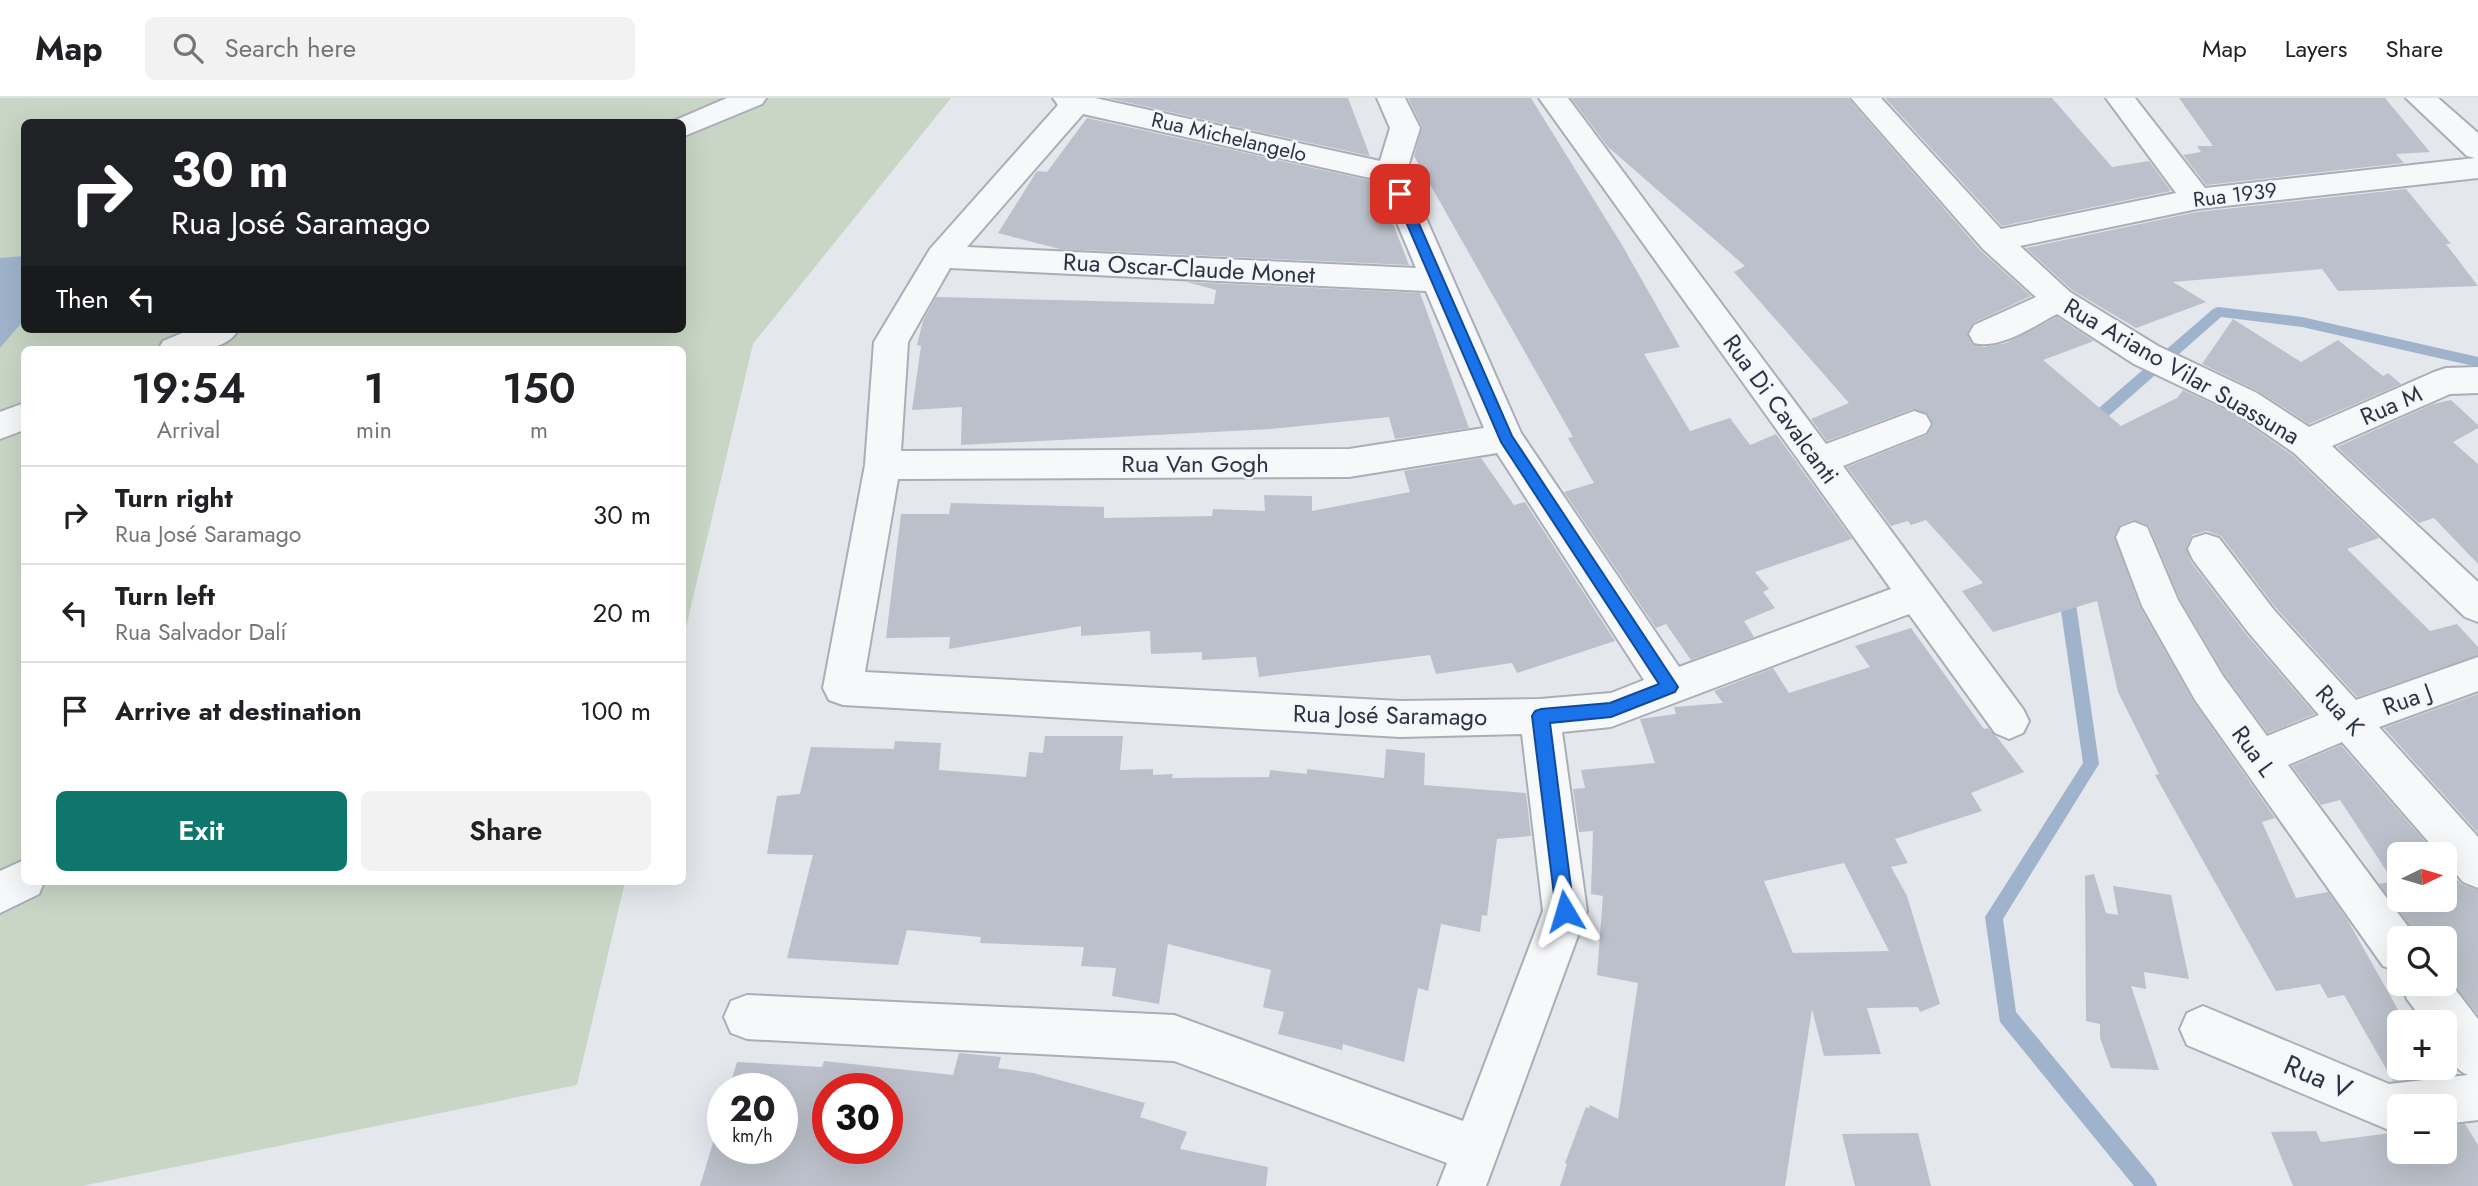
<!DOCTYPE html>
<html lang="en">
<head>
<meta charset="utf-8">
<style>
	body { margin:0; font-family:Jost,sans-serif; background:#f2f2f2; color:#202124; height:100vh; display:flex; flex-direction:column; font-size:26px; white-space:nowrap }
	* { box-sizing:border-box; margin:0 }
	p { font-size:23px; color:#757577 }
	.icon { flex:none; width:38px; height:38px; fill:none; stroke:currentColor; stroke-width:2; stroke-linecap:round; stroke-linejoin:round }
	.map { position:relative; flex:1; overflow:hidden }
	.side { position:absolute; left:21px; top:248px; width:665px; height:539px; display:flex; flex-direction:column; background:#fff; border-radius:10px; box-shadow:0 7px 28px #0002 }
	.side>* { flex:none }
	.banner { position:absolute; left:21px; top:21px; width:665px; height:214px; border-radius:10px; box-shadow:0 7px 28px #0002; background:#202124; color:#fff; overflow:hidden }
	.needle { width:46px; rotate:85deg }
	.fabs { position:absolute; left:2387px; top:744px; display:grid; gap:14px }
	.fabs a { display:grid; place-items:center; width:70px; height:70px; border-radius:10px; background:#fff; box-shadow:0 7px 28px #0002; font-size:35px }
	.speed { position:absolute; left:707px; top:975px; display:flex; gap:14px; font-size:35px; font-weight:700; text-align:center }
	.speed>* { display:grid; place-content:center; width:91px; height:91px; border-radius:50%; background:#fff; box-shadow:0 7px 28px #0002; line-height:1 }
	.speed small { font-size:18px; font-weight:400 }
	.speed .limit { border:10px solid #d22; background:#fff; color:#111 }
	.pin { position:absolute; display:grid; place-items:center; width:60px; height:60px; color:#fff; margin:-30px; border-radius:14px; box-shadow:0 4px 10px #0006 }
	.me { position:absolute; width:77px; margin:-38px; rotate:353deg; stroke-linejoin:round; filter:drop-shadow(0 0 5px #0008) }
	.turn { display:flex; align-items:center; gap:24px; height:147px; padding:0 35px; font-size:32px }
	.turn .icon { width:91px; height:91px; stroke-width:2.5 }
	.turn b { display:block; font-size:49px; line-height:60px }
	.then { display:flex; align-items:center; height:66px; padding:0 35px; background:#0003; gap:14px; font-size:26px }
	.eta { display:flex; justify-content:space-evenly; align-items:center; height:119px; text-align:center }
	.eta b { font-size:42px; font-weight:600; line-height:49px }
	.cta { display:flex; gap:14px; margin-top:auto; padding:14px 35px }
	.cta a { flex:1; height:80px; border-radius:10px; background:#0f766e; color:#fff; font-size:28px; font-weight:600; line-height:80px; text-align:center }
	.cta a+a { background:#f2f2f2; color:#202124 }
	ul { padding:0; list-style:none }
	li { display:flex; align-items:center; gap:21px; height:98px; padding:0 35px; border-top:2px solid #e0e0e0 }
	li div { flex:1 }
	li b { display:block; font-size:26px }
	li em { font-style:normal }
	header { display:flex; align-items:center; gap:42px; box-sizing:border-box; height:98px; padding:0 35px; background:#fff; border-bottom:2px solid #e0e0e0 }
	header strong { font-size:33px }
	nav { display:flex; gap:38px; margin-inline-start:auto; font-size:24px }
	.search { width:490px; height:63px; background:#f2f2f2; display:flex; align-items:center; gap:18px; box-sizing:border-box; padding:0 24px; border-radius:10px; color:#757577; font-size:26px }
	.map>svg:first-child { display:block }
	.green { fill:#c9d6c5; fill-rule:evenodd }
	.water { fill:#9fb4cc }
	.lines { fill:none; stroke-linecap:round; stroke-linejoin:round }
	.stream { fill:#9fb4cc; fill-rule:evenodd }
	.building { fill:#bbc0ca; fill-rule:evenodd }
	.minor-casing { stroke:#a9aeb7; stroke-width:4 }
	.minor { fill:#f7f8fa; fill-rule:evenodd }
	.route { fill:#1a73e8; stroke:#114b97; stroke-width:2 }
	.labels { text-anchor:middle; dominant-baseline:central; stroke-width:5; stroke-linejoin:round; paint-order:stroke }
	.far-street-label { font-size:21px; fill:#2b3445; stroke:#f4f6f9 }
	.street-label { font-size:24px; fill:#2b3445; stroke:#f4f6f9 }
	.near-street-label { font-size:28px; fill:#2b3445; stroke:#f4f6f9 }
</style>
</head>
<body>
<header>
<strong>Map</strong>
<div class="search"><svg class="icon" aria-label="search" viewBox="0 0 24 24"><circle cx="10" cy="10" r="6"/><path d="M15 15l6 6"/></svg>Search here</div>
<nav><a>Map</a><a>Layers</a><a>Share</a></nav>
</header>
<div class="map">
<svg width="2478" height="1088" viewBox="0 0 2478 1088">
	<rect width="100%" height="100%" fill="#e4e7ec"/>
	<!-- green -->
	<path class="green" d="M0,0H951L753,246L683,542L682,252H24V784H625L577,987L82,1088H0ZM24,24H682V231H24Z"/>
	<!-- water -->
	<path class="water" d="M24,158V222L0,250V160Z"/>
	<g class="lines">
		<!-- stream -->
		<path class="stream" d="M2218,209L2302,219L2478,259V269L2302,229L2221,219L2095,330H2085L2083,326L2085,322L2213,211Z
			M2066,486L2071,488L2074,492L2099,666L2003,821L2016,914L2154,1081L2157,1088H2134L2000,924L1985,819L2083,665L2058,492L2061,488Z"/>
	</g>
	<!-- building -->
	<path class="building" d="M1107,0H1348L1370,58Z
		M1408,0H1531L1622,147L1680,249L1644,256L1690,333L1730,320L1750,347L1776,336L1852,441L1755,474L1769,491L1763,494L1775,510L1744,523L1754,539L1691,562L1666,526L1656,530L1564,394L1594,385L1568,340L1573,339L1414,58L1422,29Z
		M1571,0H1848L1981,153L2031,198L1973,225L1967,235L1972,246L1984,249L2006,245L2057,219L2094,243L2043,262L2121,328L2177,300L2183,292L2232,315L2292,357L2379,440L2347,451L2430,533L2457,526L2478,549V557L2357,599L2276,510L2221,438L2207,433L2192,437L2186,450L2191,464L2246,536L2315,616L2268,635L2225,577L2180,501L2149,428L2133,422L2120,427L2114,438L2140,509L2193,603L2275,720L2262,724L2296,800L2328,794L2347,821L2405,924H2399V970H2432L2437,978L2393,983L2344,897L2328,900L2320,886L2276,893L2155,677L2159,676L2118,594L2097,503L1993,534L1962,493L1983,485L1926,422L1911,427L1908,423L1891,428L1847,369L1927,337L1933,327L1928,316L1913,311L1827,343L1811,321L1849,305L1734,174L1745,168L1608,49Z
		M1885,0H2052L2112,69L2149,63L2171,93L2002,128Z
		M2179,0H2385L2430,54L2396,56L2404,65L2206,87L2183,57L2201,54L2197,48H2213Z
		M1087,20L1377,84L1409,167L1060,151L998,135L1037,73L1047,74Z
		M2406,91L2451,146H2446L2478,188L2338,193L2322,171L2173,184L2206,204L2136,230L2072,192L2026,150L2197,114Z
		M1187,184L1420,195L1469,330L1395,341L1389,319L1271,331L961,347L962,309L912,312L921,248L917,247L923,223L936,199L1214,206L1216,192Z
		M2233,221L2301,264L2338,242L2383,278L2388,275L2401,286L2309,326L2258,293L2202,266Z
		M2451,302L2478,327V330L2453,344L2478,366V466L2434,420L2419,425L2337,349L2433,306Z
		M1481,360L1514,407L1525,404L1615,543L1517,575L1512,565L1436,576L1430,557L1259,579L1256,559L1202,562V554L1151,556L1150,533L1081,538V528L949,551L950,539L886,540L901,416H949L951,405L1104,409V420L1212,418L1213,411L1265,413L1264,397L1312,398V413L1410,394L1404,373Z
		M1911,530L1984,631L1988,630L1997,639L2024,674L1971,695L1982,713L1895,741L1908,765L1891,769L1907,798L1940,906L1920,914L1918,909L1867,910L1881,956L1824,958L1812,911L1785,1088H1560L1567,1066L1565,1065L1586,1009L1589,1010L1590,1007L1618,1021L1638,885L1597,877L1603,798L1591,796L1593,733L1579,734L1573,691L1585,690L1581,672L1655,665L1640,621L1676,616L1674,609L1723,605L1714,593L1773,570L1789,595L1870,569L1855,548ZM1844,765L1889,853L1793,855L1764,783Z
		M2478,596V735L2384,630Z
		M1045,638H1123L1120,672L1153,671V677L1173,676L1172,680L1269,679L1270,672L1307,676V671L1384,680L1386,651L1425,655L1424,687L1526,695L1531,738L1497,741L1487,818L1482,817L1480,834L1441,826L1428,893L1418,890L1404,964L1343,946L1342,952L1278,936L1284,914L1263,909L1271,872L1168,846L1159,906L1112,898L1116,870L1081,868L1084,849L980,845L981,839L907,832L898,867L787,860L813,757L767,756L777,698L800,696L811,649L894,651L895,643L941,645L939,672L1026,679L1029,654L1043,655Z
		M2341,647L2436,756H2399V802H2445V767L2461,786L2478,792V917L2445,876V840H2418L2379,786L2393,783L2340,702L2321,707L2292,668Z
		M2094,776L2106,815L2118,817L2113,788L2171,797L2189,881L2144,874L2146,891L2131,888L2159,972L2111,970L2100,940V926L2086,923L2085,778Z
		M959,955L1001,959L998,970L1033,975L1145,1005L1140,1019L1187,1034L1180,1051L1268,1069L1266,1088H700L723,1011V1050H782V990H729L737,964L822,969L824,963L953,977ZM828,990H887V1050H828Z
		M2465,1026L2478,1047V1088H2293L2271,1034L2316,1033L2321,1044L2399,1034V1054H2445V1028Z
		M1918,1035L1931,1088H1855L1842,1036Z"/>
	<g class="lines">
		<defs>
			<path id="minor" d="M727,0H766L762,6L682,39V24H671Z
				M1053,0H1095L1380,63L1390,30L1377,0H1405L1420,30L1406,75L1521,335L1679,569L1891,491L1539,0H1568L1826,346L1914,313L1926,317L1931,326L1926,335L1843,368L2023,611L2029,623L2023,635L2009,641L1995,635L1909,516L1611,629L1562,634L1587,813L1486,1088H1438L1447,1065L1174,963L747,941L731,935L724,919L731,903L747,897L1174,917L1463,1023L1543,813L1522,636L1400,639L843,607L829,602L823,590L865,367L874,244L930,151L1058,7ZM1083,16L1379,82L1416,170L967,149ZM950,170L1426,193L1484,330L1349,351L901,353L908,244ZM1497,355L1644,582L1611,595L1540,601L1400,603L865,574L898,381L1349,379Z
				M1851,0H1881L2001,131L2176,95L2106,0H2135L2205,90L2475,60L2467,58L2406,0H2438L2478,35V80L2197,111L2020,148L2070,194L2158,248L2257,295L2309,329L2434,274L2446,270L2478,269V295L2450,296L2332,348L2478,484V524L2465,519L2294,355L2233,313L2134,266L2057,216C2034,228 2000,252 1974,245L1969,236L1974,227L2036,199L1983,151Z
				M192,231H239C224,257 185,252 158,252L163,243Z
				M24,305V332L0,341V314Z
				M2134,424L2147,429L2178,502L2223,578L2267,638L2319,617L2248,534L2193,462L2188,451L2193,440L2206,436L2219,440L2274,512L2356,602L2478,559V593L2379,629L2478,739V790L2463,784L2445,763V756H2439L2342,644L2288,667L2415,838V840H2399V874L2383,868L2195,602L2142,508L2116,439L2121,429Z
				M24,762V784H44L39,796L0,815V773Z
				M2445,878L2478,921V1022L2445,1026V1008H2399V1031L2389,1032L2187,947L2180,931L2187,915L2203,908L2389,986L2468,977C2446,968 2445,944 2445,924H2424L2407,901L2401,886H2445Z"/>
		</defs>
		<!-- minor casing -->
		<use href="#minor" class="minor-casing"/>
		<!-- minor -->
		<use href="#minor" class="minor"/>
	</g>
	<!-- route -->
	<path class="route" d="M1400,92L1406,96L1512,338L1678,589L1675,594L1611,619L1550,625L1574,813L1572,819L1565,822L1559,819L1556,813L1532,618L1535,613L1541,611L1610,605L1659,586L1501,344L1394,96Z"/>
	<g class="labels">
		<!-- far-street labels -->
		<g class="far-street-label">
			<text transform="translate(1229 39) rotate(13)">Rua Michelangelo</text>
			<text transform="translate(2235 97) rotate(-7)">Rua 1939</text>
		</g>
		<!-- street labels -->
		<g class="street-label">
			<text transform="translate(1189 170) rotate(3)">Rua Oscar-Claude Monet</text>
			<text transform="translate(2182 273) rotate(30)">Rua Ariano Vilar Suassuna</text>
			<text transform="translate(2391 307) rotate(-24)">Rua M</text>
			<text transform="translate(1781 311) rotate(54)">Rua Di Cavalcanti</text>
			<text x="1195" y="365">Rua Van Gogh</text>
			<text transform="translate(2407 601) rotate(-20)">Rua J</text>
			<text transform="translate(2340 612) rotate(48)">Rua K</text>
			<text transform="translate(1390 617) rotate(1)">Rua José Saramago</text>
			<text transform="translate(2254 653) rotate(54)">Rua L</text>
		</g>
		<!-- near-street labels -->
		<g class="near-street-label">
			<text transform="translate(2318 979) rotate(23)">Rua V</text>
		</g>
	</g>
</svg>
<div class="fabs">
<a><svg class="needle" viewBox="-14 -14 28 28"><path d="M0-13l5 13h-10z" fill="#e53935"/><path d="M0 13l5-13h-10z" fill="#757577"/></svg></a>
<a><svg class="icon" aria-label="search" viewBox="0 0 24 24"><circle cx="10" cy="10" r="6"/><path d="M15 15l6 6"/></svg></a>
<a>+</a>
<a>−</a>
</div>
<div class="speed"><div>20<small>km/h</small></div><div class="limit">30</div></div>
<div class="pin" style="left:1400px;top:96px;background:#d93025"><svg class="icon" aria-label="arrive" viewBox="0 0 24 24"><path d="M6 21V4h12l-3 4 3 4H6"/></svg></div>
<svg class="me" style="left:1565px;top:813px" viewBox="-20 -20 40 40"><path d="M0-17L14 15 0 8-14 15z" fill="#1a73e8" stroke="#fff" stroke-width="4"/></svg>
<div class="banner">
<div class="turn"><svg class="icon" aria-label="right" viewBox="0 0 24 24"><path d="M7 20v-9h11M14 6l5 5-5 5"/></svg><div><b>30 m</b>Rua José Saramago</div></div>
<div class="then">Then<svg class="icon" aria-label="left" viewBox="0 0 24 24"><path d="M17 20v-9H6M10 6l-5 5 5 5"/></svg></div>
</div>
<section class="side">
<div class="eta">
<div><b>19:54</b><p>Arrival</p></div>
<div><b>1</b><p>min</p></div>
<div><b>150</b><p>m</p></div>
</div>
<ul>
<li><svg class="icon" aria-label="right" viewBox="0 0 24 24"><path d="M7 20v-9h11M14 6l5 5-5 5"/></svg><div><b>Turn right</b><p>Rua José Saramago</p></div><em>30 m</em></li>
<li><svg class="icon" aria-label="left" viewBox="0 0 24 24"><path d="M17 20v-9H6M10 6l-5 5 5 5"/></svg><div><b>Turn left</b><p>Rua Salvador Dalí</p></div><em>20 m</em></li>
<li><svg class="icon" aria-label="arrive" viewBox="0 0 24 24"><path d="M6 21V4h12l-3 4 3 4H6"/></svg><div><b>Arrive at destination</b></div><em>100 m</em></li>
</ul>
<div class="cta"><a>Exit</a><a>Share</a></div>
</section>
</div>
</body>
</html>
